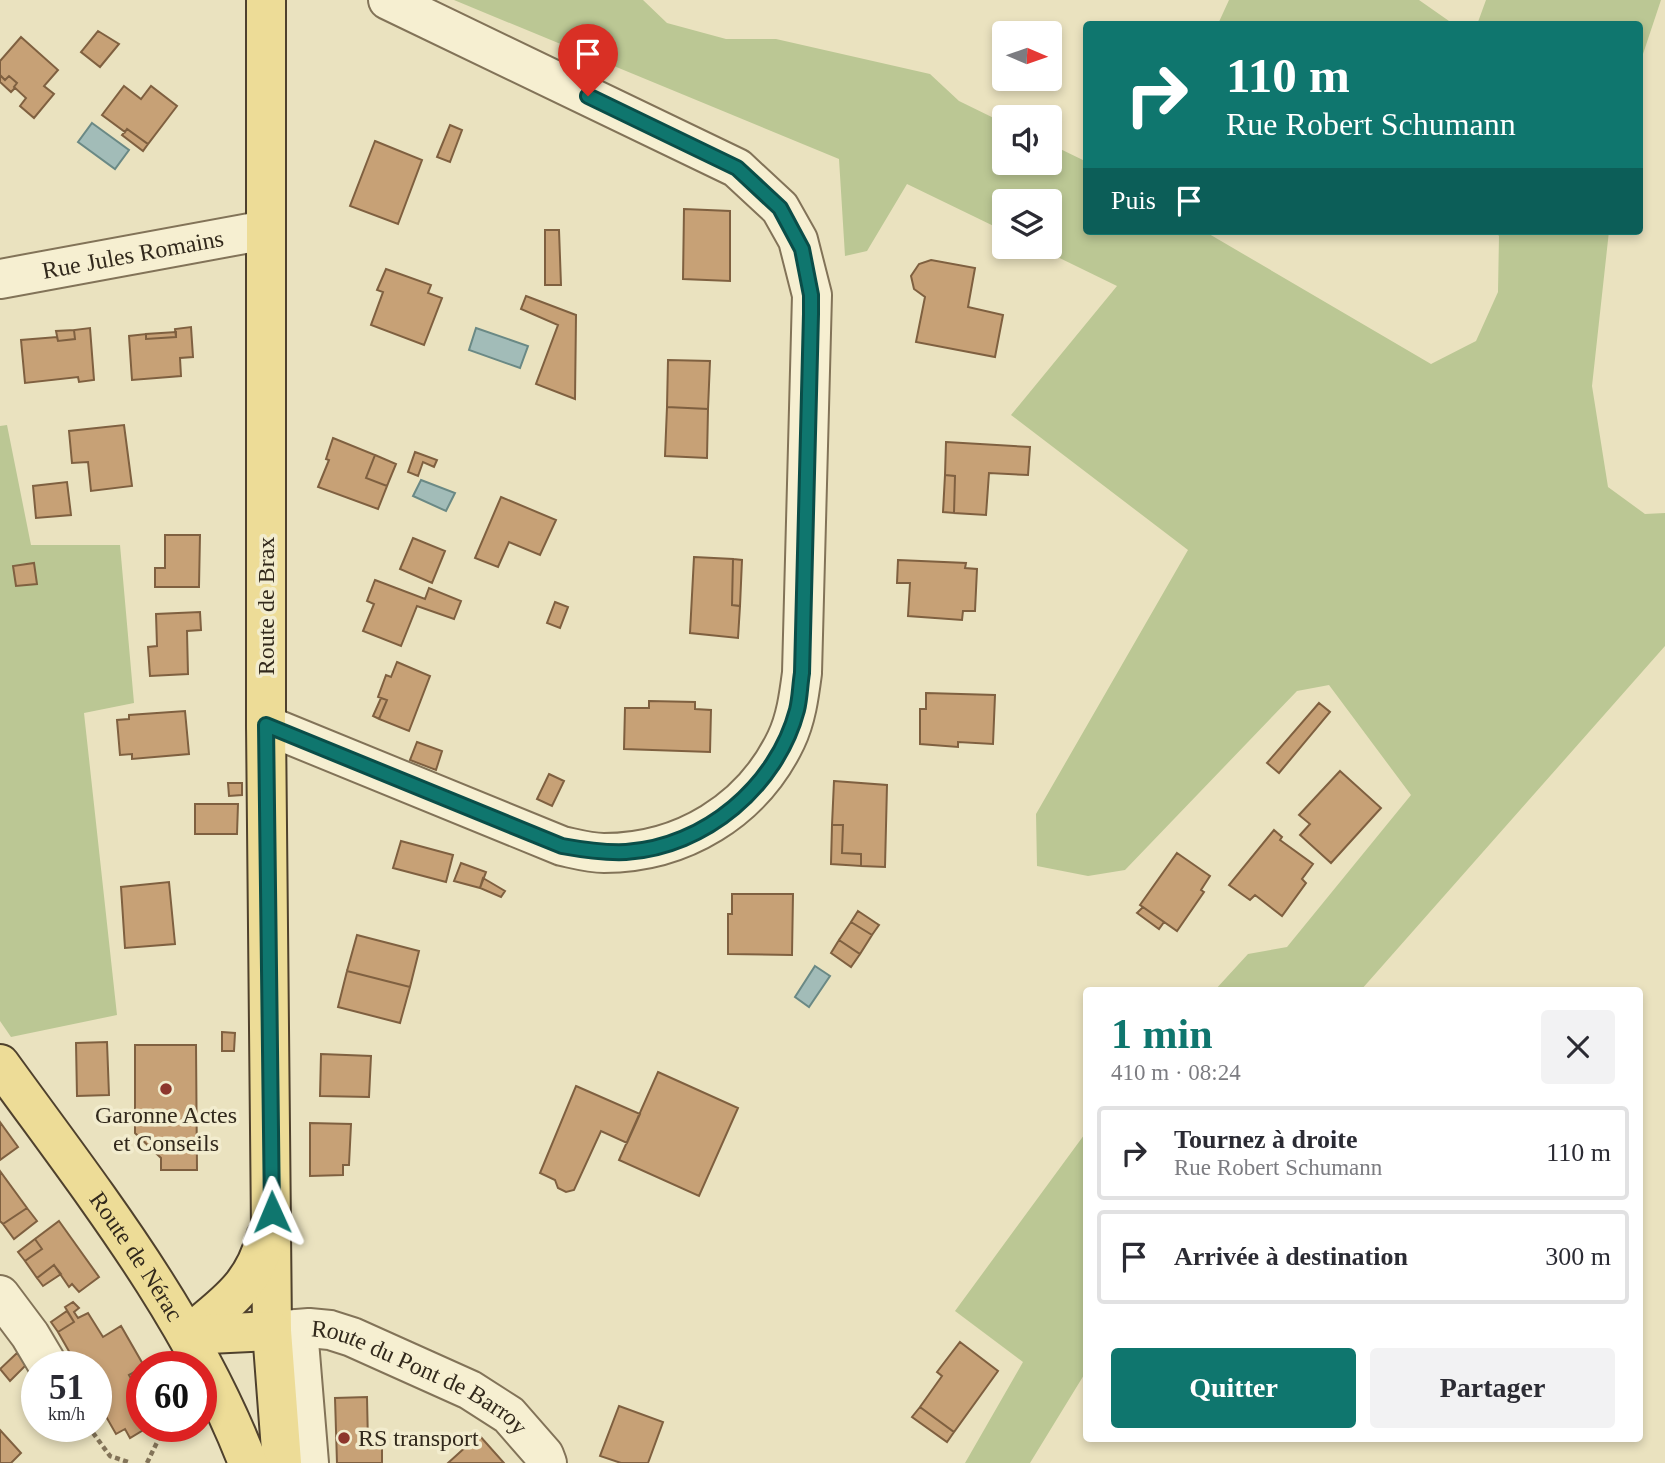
<!DOCTYPE html>
<html lang="fr">
<head>
<meta charset="utf-8">
<style>
	body { margin:0; font-family:Georgia,serif; background:#f2f2f3; color:#2b2b33; height:100vh; display:flex; flex-direction:column; font-size:26px; white-space:nowrap }
	* { box-sizing:border-box; margin:0 }
	p { font-size:23px; color:#7c7c81 }
	.icon { flex:none; width:38px; height:38px; fill:none; stroke:currentColor; stroke-width:2; stroke-linecap:round; stroke-linejoin:round }
	.map { position:relative; flex:1; overflow:hidden }
	.panel { position:absolute; left:1083px; top:987px; width:560px; height:455px; display:flex; flex-direction:column; background:#fff; border-radius:7px; box-shadow:0 4px 10px #0003 }
	.panel>* { flex:none }
	.guide { position:absolute; left:1083px; top:21px; width:560px; height:214px; border-radius:7px; box-shadow:0 4px 10px #0003; background:#0f766e; color:#fff; overflow:hidden }
	.needle { width:46px; rotate:92deg }
	.fabs { position:absolute; left:992px; top:21px; display:grid; gap:14px }
	.fabs a { display:grid; place-items:center; width:70px; height:70px; border-radius:7px; background:#fff; box-shadow:0 4px 10px #0003; font-size:35px }
	.speed { position:absolute; left:21px; top:1351px; display:flex; gap:14px; font-size:35px; font-weight:700; text-align:center }
	.speed>* { display:grid; place-content:center; width:91px; height:91px; border-radius:50%; background:#fff; box-shadow:0 4px 10px #0003; line-height:1 }
	.speed small { font-size:18px; font-weight:400 }
	.speed .limit { border:10px solid #d22; background:#fff; color:#111 }
	.pin { position:absolute; display:grid; place-items:center; width:60px; height:60px; color:#fff; margin:-72px -30px; border-radius:50% 50% 50% 0; rotate:-45deg; box-shadow:0 0 7px #0007 }
	.pin .icon { rotate:45deg }
	.me { position:absolute; width:77px; margin:-38px; rotate:359deg; stroke-linejoin:round; filter:drop-shadow(0 0 5px #0008) }
	.turn { display:flex; align-items:center; gap:24px; height:147px; padding:0 28px; font-size:32px }
	.turn .icon { width:91px; height:91px; stroke-width:2.5 }
	.turn b { display:block; font-size:49px; line-height:60px }
	.then { display:flex; align-items:center; height:66px; padding:0 28px; background:#0003; gap:14px; font-size:26px }
	.round { display:grid; place-items:center; flex:none; width:74px; height:74px; border-radius:7px; background:#f2f2f3 }
	.overview { display:flex; align-items:center; justify-content:space-between; height:119px; padding:0 28px }
	h1 { font-size:42px; font-weight:700; line-height:52px; color:#0f766e }
	.action { display:flex; gap:14px; margin-top:auto; padding:14px 28px }
	.action a { flex:1; height:80px; border-radius:7px; background:#0f766e; color:#fff; font-size:28px; font-weight:700; line-height:80px; text-align:center }
	.action a+a { background:#f2f2f3; color:#2b2b33 }
	ul { padding:0; list-style:none }
	li { display:flex; align-items:center; gap:21px; height:94px; margin:0 14px 10px; padding:0 14px; border:4px solid #e1e1e2; border-radius:7px }
	li div { flex:1 }
	li b { display:block; font-size:26px }
	li em { font-style:normal }
	.map>svg:first-child { display:block }
	.green { fill:#bbc794 }
	.water { fill:#a2bcb8; stroke:#6a8985; stroke-width:2 }
	.building { fill:#c7a176; stroke:#7f6040; stroke-width:2 }
	.lines { fill:none; stroke-linecap:round; stroke-linejoin:round }
	.minor-casing { stroke:#827358; stroke-width:42 }
	.major-casing { stroke:#4f412d; stroke-width:42 }
	.path { stroke:#827358; stroke-width:4.5; stroke-dasharray:5 3.5; stroke-linecap:butt }
	.minor { stroke:#f6efd1; stroke-width:38 }
	.major { stroke:#eddc97; stroke-width:38 }
	.route-casing { stroke:#0a4d48; stroke-width:18 }
	.route { stroke:#0f766e; stroke-width:12 }
	.poi-dot { fill:#8d362c; stroke:#f2ecce; stroke-width:2.5 }
	.labels { text-anchor:middle; dominant-baseline:central; stroke-width:7; stroke-linejoin:round; paint-order:stroke }
	.street-label { font-size:24px; fill:#32291c; stroke:#f2ecce }
	.poi-label { font-size:24px; fill:#32291c; stroke:#f2ecce }
</style>
</head>
<body>
<div class="map">
<svg width="1665" height="1463" viewBox="0 0 1665 1463">
	<rect width="100%" height="100%" fill="#eae2bf"/>
	<!-- green -->
	<path class="green" d="M454,0H643L667,23L726,39H776L930,74L959,101L1004,123V163H1050V144L1087,162V231H1204L1431,364L1476,341L1498,292L1499,236L1495,231H1609L1592,386L1608,487L1645,514L1665,513V646L1361,990H1215L1248,954L1287,947L1411,795L1329,685L1297,691L1125,870L1088,876L1037,866L1036,814L1188,550L1011,415L1117,286L1037,247H1050V201H1004V231L907,184L867,251L845,256L839,159Z
		M1229,0H1419L1449,21L1478,22L1486,0H1661L1640,63V24H1218Z
		M7,425L31,545H120L134,703L84,713L117,1015L11,1037L0,1021V426Z
		M1087,1131V1370L1030,1463H965L1023,1362L955,1311Z"/>
	<!-- water -->
	<path class="water" d="M92,123L129,150L115,169L78,142Z
		M476,328L528,346L520,368L469,350Z
		M421,480L455,493L446,511L413,496Z
		M815,966L830,976L809,1007L795,997Z"/>
	<!-- building -->
	<path class="building" d="M98,31L119,44L100,67L81,52Z
		M21,37L58,70L44,86L54,94L34,118L20,106L26,98L14,87L17,83L9,76L5,80L0,75V61Z
		M0,75L5,80L9,76L17,83L14,87L15,88L11,92L0,82Z
		M124,86L141,99L151,86L177,106L148,144L127,129L125,132L102,115Z
		M450,125L462,130L450,162L437,157Z
		M127,129L148,144L143,151L122,135Z
		M375,141L422,160L398,224L350,206Z
		M684,209L730,211V281L683,279Z
		M545,230H559L561,285H545Z
		M931,260L975,268L968,307L1003,315L995,357L916,342L925,297L914,289L911,276L919,264Z
		M386,269L431,285L428,293L442,298L424,345L371,325L383,292L377,290Z
		M526,296L576,315L575,399L536,384L558,325L521,309Z
		M191,327L193,357L180,358L181,376L132,380L129,336L146,334V339L176,337L175,329Z
		M90,328L94,380L79,382L78,377L25,383L21,340L57,337L58,341L75,339L74,330Z
		M74,330L75,339L58,341L56,331Z
		M176,332V337L146,339V334Z
		M668,360L710,361L708,409L667,407Z
		M667,407L708,409L707,458L665,456Z
		M124,425L132,486L91,491L88,462L72,463L69,431Z
		M333,438L375,455L366,478L387,486L378,509L318,487L329,460L326,459Z
		M946,442L1030,447L1028,475L989,473L986,515L954,513L955,476L945,475Z
		M415,452L437,460L434,467L423,462L418,476L408,472Z
		M375,455L396,464L387,486L366,478Z
		M945,475L955,476L954,513L943,512Z
		M67,482L71,515L36,518L33,486Z
		M501,497L556,520L540,555L509,542L498,567L475,558Z
		M165,535H200L199,587H155V568H165Z
		M413,538L445,551L432,583L400,569Z
		M694,557L733,559L732,605L740,606L738,638L690,633Z
		M733,559L742,560L740,606L732,605Z
		M898,560L966,563L965,568L977,569L975,611H963L962,620L908,616L910,583H897Z
		M34,563L37,584L16,586L13,566Z
		M375,580L425,599L429,588L461,601L454,619L417,606L401,646L363,631L374,604L367,601Z
		M555,602L568,607L560,628L547,623Z
		M200,612L201,630L187,631L188,674L150,676L148,647L157,646L156,614Z
		M397,662L430,676L409,731L379,719L387,700L378,697L386,675L391,677Z
		M926,693L995,695L993,744L958,742V747L920,744V709H926Z
		M381,698L387,700L379,719L373,716Z
		M649,701L695,702V709L711,710L710,752L624,749L625,708H649Z
		M1319,703L1330,712L1279,773L1267,763Z
		M185,711L189,754L132,759V754L120,755L117,720L129,719V715Z
		M417,742L442,751L436,770L410,760Z
		M1340,771L1381,808L1331,863L1300,835L1310,824L1299,815Z
		M549,774L564,781L552,806L537,799Z
		M834,781L887,785L885,867L861,866V854L842,853L843,825H832Z
		M228,783H242V795L229,796Z
		M195,804H238L237,834H195Z
		M832,825H843L842,853L861,854V866L831,864Z
		M1274,830L1282,837L1280,840L1313,864L1302,879L1306,883L1282,916L1255,895L1250,900L1229,885Z
		M401,841L453,855L446,882L393,868Z
		M1177,853L1210,876L1201,890L1204,892L1177,931L1140,905Z
		M461,863L486,872L480,888L454,881Z
		M483,878L505,891L501,897L480,888Z
		M169,882L175,944L125,948L121,887Z
		M732,894H793L792,955L728,954V914H732Z
		M1143,907L1164,922L1159,929L1137,913Z
		M858,911L879,925L872,935L851,922Z
		M851,922L872,935L860,954L839,940Z
		M357,935L419,951L410,987L347,971Z
		M839,940L860,954L851,967L831,953Z
		M347,971L410,987L400,1023L338,1007Z
		M222,1032L235,1033L234,1051H222Z
		M107,1042L109,1095L77,1096L76,1043Z
		M135,1045H196L197,1170H161V1158L135,1133Z
		M321,1054L371,1056L369,1097L320,1096Z
		M658,1072L738,1108L699,1196L619,1160Z
		M576,1086L640,1114L627,1143L601,1131L574,1190L566,1192L558,1188L555,1180L540,1173Z
		M0,1122L18,1147L0,1160Z
		M310,1123L351,1124L349,1165H343V1175L310,1176Z
		M0,1171L27,1208L3,1224L0,1221Z
		M27,1208L37,1221L14,1239L3,1224Z
		M59,1221L99,1277L79,1292L72,1284L69,1287L54,1265L37,1278L25,1261L42,1249L35,1239Z
		M35,1239L42,1249L25,1261L18,1252Z
		M54,1265L61,1274L43,1286L37,1278Z
		M73,1302L79,1308L74,1312L78,1318L88,1313L103,1337L121,1326L144,1366L129,1375L142,1397V1426H150L130,1438L125,1429L116,1434L96,1399V1382L104,1377L95,1363L90,1367H78L58,1332L74,1322L65,1307Z
		M67,1311L74,1322L58,1332L51,1322Z
		M960,1342L998,1371L954,1432L920,1407L942,1376L937,1372Z
		M17,1353L27,1364L10,1381L0,1369Z
		M142,1368V1397L129,1375Z
		M367,1397L368,1444H382V1463H337L335,1398Z
		M619,1406L663,1422L648,1463H621L600,1456Z
		M920,1407L954,1432L947,1442L912,1417Z
		M0,1430L21,1453L11,1463H0Z
		M479,1435L504,1463H448Z"/>
	<g class="lines">
		<defs>
			<g id="minor">
				<path id="s1" d="M0,279L266,230"/>
				<path d="M266,725L562,846C576,849 590,853 604,853C682,853 752,811 786,740C796,719 799,696 802,673L812,295L798,240L780,208L737,168L388,0"/>
				<path d="M0,1295L30,1335L49,1367"/>
				<path d="M298,1329L309,1463"/>
				<path id="s2" d="M272,1331L309,1328L330,1330L352,1337L470,1390L509,1415L544,1455L547,1463"/>
			</g>
			<g id="major">
				<path d="M266,0V725L272,1331L282,1463"/>
				<path id="s3" d="M0,1064C92,1191 191,1315 248,1463"/>
				<path d="M188,1335C225,1304 253,1287 266,1237"/>
				<path d="M188,1335L272,1331"/>
			</g>
		</defs>
		<!-- minor casing -->
		<use href="#minor" class="minor-casing"/>
		<!-- major casing -->
		<use href="#major" class="major-casing"/>
		<!-- path -->
		<path class="path" d="M88,1426L110,1456L131,1463
			M147,1463L161,1434"/>
		<!-- minor -->
		<use href="#minor" class="minor"/>
		<!-- major -->
		<use href="#major" class="major"/>
	</g>
	<g class="lines">
		<defs>
			<path id="route" d="M272,1212L266,725L562,846C584,850 604,853 626,852C705,847 777,786 797,710C800,698 800,685 802,673L811,314V295L802,249L780,208L737,168L588,96"/>
		</defs>
		<!-- route casing -->
		<use href="#route" class="route-casing"/>
		<!-- route -->
		<use href="#route" class="route"/>
	</g>
	<!-- markers -->
	<g class="poi-dot">
		<circle cx="166" cy="1089" r="7"/>
		<circle cx="344" cy="1438" r="7"/>
	</g>
	<g class="labels">
		<!-- street labels -->
		<g class="street-label">
			<text stroke="none"><textPath href="#s1" startOffset="135">Rue Jules Romains</textPath></text>
			<text transform="translate(266 606) rotate(-90)">Route de Brax</text>
			<text stroke="none"><textPath href="#s3" startOffset="236">Route de Nérac</textPath></text>
			<text stroke="none"><textPath href="#s2" startOffset="159">Route du Pont de Barroy</textPath></text>
		</g>
		<!-- poi labels -->
		<g class="poi-label">
			<text x="166" y="1115">Garonne Actes<tspan x="166" dy="28">et Conseils</tspan></text>
			<text x="358" y="1438" text-anchor="start">RS transport</text>
		</g>
	</g>
</svg>
<div class="fabs">
<a><svg class="needle" viewBox="-14 -14 28 28"><path d="M0-13l5 13h-10z" fill="#e53935"/><path d="M0 13l5-13h-10z" fill="#7c7c81"/></svg></a>
<a><svg class="icon" aria-label="sound" viewBox="0 0 24 24"><path d="M4 9h4l5-4v14l-5-4H4zM17 9q2 3 0 6"/></svg></a>
<a><svg class="icon" aria-label="layers" viewBox="0 0 24 24"><path d="M12 4l9 5-9 5-9-5zM3 14l9 5 9-5"/></svg></a>
</div>
<div class="speed"><div>51<small>km/h</small></div><div class="limit">60</div></div>
<div class="pin" style="left:588px;top:96px;background:#d93025"><svg class="icon" aria-label="arrive" viewBox="0 0 24 24"><path d="M6 21V4h12l-3 4 3 4H6"/></svg></div>
<svg class="me" style="left:272px;top:1212px" viewBox="-20 -20 40 40"><path d="M0-17L14 15 0 8-14 15z" fill="#0f766e" stroke="#fff" stroke-width="4"/></svg>
<div class="guide">
<div class="turn"><svg class="icon" aria-label="right" viewBox="0 0 24 24"><path d="M7 20v-9h11M14 6l5 5-5 5"/></svg><div><b>110 m</b>Rue Robert Schumann</div></div>
<div class="then">Puis<svg class="icon" aria-label="arrive" viewBox="0 0 24 24"><path d="M6 21V4h12l-3 4 3 4H6"/></svg></div>
</div>
<section class="panel">
<div class="overview"><div><h1>1 min</h1><p>410 m · 08:24</p></div><a class="round"><svg class="icon" aria-label="close" viewBox="0 0 24 24"><path d="M6 6l12 12M18 6L6 18"/></svg></a></div>
<ul>
<li><svg class="icon" aria-label="right" viewBox="0 0 24 24"><path d="M7 20v-9h11M14 6l5 5-5 5"/></svg><div><b>Tournez à droite</b><p>Rue Robert Schumann</p></div><em>110 m</em></li>
<li><svg class="icon" aria-label="arrive" viewBox="0 0 24 24"><path d="M6 21V4h12l-3 4 3 4H6"/></svg><div><b>Arrivée à destination</b></div><em>300 m</em></li>
</ul>
<div class="action"><a>Quitter</a><a>Partager</a></div>
</section>
</div>
</body>
</html>
